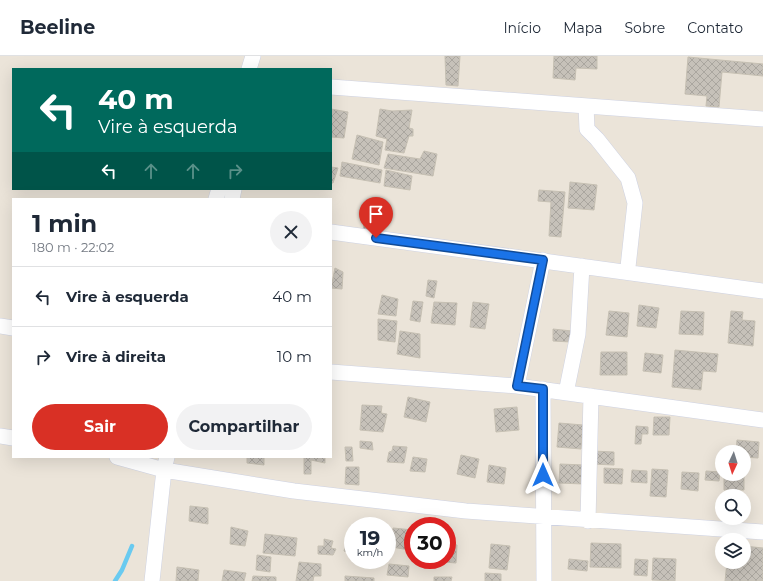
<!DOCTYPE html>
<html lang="pt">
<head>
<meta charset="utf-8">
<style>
	body { margin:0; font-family:Montserrat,sans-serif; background:#f2f2f3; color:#1f2937; height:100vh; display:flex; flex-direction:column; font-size:15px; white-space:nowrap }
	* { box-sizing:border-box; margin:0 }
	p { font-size:13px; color:#747a83 }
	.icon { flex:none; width:22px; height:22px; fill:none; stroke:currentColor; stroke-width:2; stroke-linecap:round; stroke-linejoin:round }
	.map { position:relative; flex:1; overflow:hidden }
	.panel { position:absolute; left:12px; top:142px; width:320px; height:260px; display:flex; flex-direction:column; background:#fff; border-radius:0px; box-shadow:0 4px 16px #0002 }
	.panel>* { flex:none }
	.banner { position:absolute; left:12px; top:12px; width:320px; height:122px; border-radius:0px; box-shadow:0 4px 16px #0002; background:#00695c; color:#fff; overflow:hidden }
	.needle { width:26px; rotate:184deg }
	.tools { position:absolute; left:715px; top:389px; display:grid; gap:8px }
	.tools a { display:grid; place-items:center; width:36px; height:36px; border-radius:50%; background:#fff; box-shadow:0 4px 16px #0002; font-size:20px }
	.speed { position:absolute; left:344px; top:461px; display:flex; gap:8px; font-size:20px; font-weight:700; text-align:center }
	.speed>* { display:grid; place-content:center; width:52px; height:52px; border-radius:50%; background:#fff; box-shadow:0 4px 16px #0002; line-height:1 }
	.speed small { font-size:10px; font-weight:400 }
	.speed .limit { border:6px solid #d22; background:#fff; color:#111 }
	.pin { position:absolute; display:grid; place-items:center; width:34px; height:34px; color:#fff; margin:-41px -17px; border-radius:50% 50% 50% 0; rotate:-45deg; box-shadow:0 0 4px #0007 }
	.pin .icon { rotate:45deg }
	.me { position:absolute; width:44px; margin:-22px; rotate:0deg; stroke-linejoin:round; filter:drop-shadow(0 0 3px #0008) }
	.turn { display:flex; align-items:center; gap:14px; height:84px; padding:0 20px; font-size:18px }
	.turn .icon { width:52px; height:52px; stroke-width:2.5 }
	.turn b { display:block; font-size:28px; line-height:34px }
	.lanes { display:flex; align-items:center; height:38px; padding:0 20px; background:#0003; justify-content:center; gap:20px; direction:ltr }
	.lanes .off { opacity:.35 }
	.round { display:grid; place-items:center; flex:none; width:42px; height:42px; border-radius:21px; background:#f2f2f3 }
	.overview { display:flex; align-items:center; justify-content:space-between; height:68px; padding:0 20px }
	h1 { font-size:24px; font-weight:700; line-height:30px }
	.primary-button { display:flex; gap:8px; margin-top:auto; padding:8px 20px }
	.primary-button a { flex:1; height:46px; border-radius:24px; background:#d93025; color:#fff; font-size:16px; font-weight:700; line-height:46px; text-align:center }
	.primary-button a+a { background:#f2f2f3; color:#1f2937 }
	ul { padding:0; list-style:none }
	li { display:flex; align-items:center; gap:12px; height:60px; padding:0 20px; border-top:1px solid #e0e1e3 }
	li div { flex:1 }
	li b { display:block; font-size:15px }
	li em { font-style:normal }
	header { display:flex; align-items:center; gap:24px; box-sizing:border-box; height:56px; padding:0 20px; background:#fff; border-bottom:1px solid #e0e1e3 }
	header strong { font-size:19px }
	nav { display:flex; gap:22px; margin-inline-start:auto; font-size:14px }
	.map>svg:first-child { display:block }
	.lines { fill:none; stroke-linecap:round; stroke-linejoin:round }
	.stream { stroke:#69caf0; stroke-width:4.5 }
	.building { fill:url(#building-cross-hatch); stroke:#c6c0b3 }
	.minor-casing { stroke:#ced2e2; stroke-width:16 }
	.minor { stroke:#fff; stroke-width:15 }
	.route-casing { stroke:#114b97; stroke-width:10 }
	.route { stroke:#1a73e8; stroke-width:7 }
</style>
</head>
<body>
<header>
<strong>Beeline</strong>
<nav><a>Início</a><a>Mapa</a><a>Sobre</a><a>Contato</a></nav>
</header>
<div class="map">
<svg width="763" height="525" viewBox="0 0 763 525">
	<defs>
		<pattern id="building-cross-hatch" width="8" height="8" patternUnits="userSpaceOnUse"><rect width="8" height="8" fill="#c6c1b9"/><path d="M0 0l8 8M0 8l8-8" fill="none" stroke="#aaa69f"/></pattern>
	</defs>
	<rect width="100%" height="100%" fill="#ebe4d9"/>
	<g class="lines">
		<!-- stream -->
		<path class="stream" d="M115,525L122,514L132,490"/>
	</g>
	<!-- building -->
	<path class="building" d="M445,0H460L458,30L446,29Z
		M554,0H597V13L576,12L575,24L553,22Z
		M688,1L763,8V20L722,16L719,51L706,50L707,40L685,38Z
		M331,53L348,56L344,82L331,81Z
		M380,53L392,55L412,54L409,72L413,73V80H409L404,97L385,94L387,83L376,80Z
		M357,79L383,86L379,109L352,103Z
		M424,95L437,98L433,120L384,112L388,98L420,103Z
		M342,106L382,114L380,127L340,120Z
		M331,111L338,112L333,127H331Z
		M386,114L412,120L410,134L384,130Z
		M570,126L597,129L594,154L568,152Z
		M539,134L565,136L561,181L549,180L551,146L538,145Z
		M365,161L375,163V176L363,175Z
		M335,212L343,216L342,233L331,232Z
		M428,224L437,225L434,242L426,240Z
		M382,239L398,243L396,260L378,258Z
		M413,245L423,246L420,266L410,264Z
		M434,246L457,247L455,269L431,267Z
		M473,246L489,248L485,273L470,271Z
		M639,249L659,252L656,272L637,270Z
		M609,255L629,257L627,281L606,279Z
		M681,255L704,256L703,279L679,278Z
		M731,255L743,256L742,264L755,265L753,290L728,287Z
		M378,263L397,265L395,286L378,284Z
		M553,273L572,275L571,286L553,285Z
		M400,275L420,278V302L397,298Z
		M675,294L718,298L716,316L703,315L701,334L672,331Z
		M601,296H627V319H600Z
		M645,297L663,299L661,317L643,315Z
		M408,341L430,346L426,366L404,361Z
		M362,349L382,350L381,357L387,358L383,376L360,374Z
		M517,351L519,374L496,376L494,353Z
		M654,361H670L669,379H653Z
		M559,367L583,369L581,393L557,391Z
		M636,370L648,371V378H642L641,388H635Z
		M737,384L759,386L758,402L744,401V396H736Z
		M360,385L372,386L373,394L360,392Z
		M393,390L407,391L404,407L387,406L389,396L392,395Z
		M345,391H352L353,405H346Z
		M592,395L614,396V409L592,408Z
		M461,399L479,403L475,422L457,418Z
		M247,401H264V409L247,407Z
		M304,401H325V407L311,404V418H304Z
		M413,401L427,403L425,416L410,415Z
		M560,408L584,409L583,428L559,427Z
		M489,409L506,412L504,428L487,426Z
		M346,411H359V429L345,428Z
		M604,412L623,413L622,428L604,427Z
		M652,413L668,414L666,441L650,440Z
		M632,414L647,415V427L631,426Z
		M706,415L720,416L719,425L705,424Z
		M682,416L699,417L698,435L681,433Z
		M744,417V434H724V418Z
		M190,450L208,452V468L189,465Z
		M231,471L248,475L245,490L230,488Z
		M393,472L413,474L410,494L391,491Z
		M350,474H353V498L344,495Z
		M265,478L297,482L295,500L263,497Z
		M324,483L333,485L331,492L336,493L333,499L318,498V490H324Z
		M591,487L621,488V512L590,511Z
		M447,488L457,489L456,507L433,505V504H447Z
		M491,488L510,490L507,514L489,512Z
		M744,490L763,492V525H725L727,506H744Z
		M257,499L271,501L270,516L256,514Z
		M653,502L676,503L675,525L652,524Z
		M569,503L588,505L587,515L568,513Z
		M635,503L648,504L647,520L634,519Z
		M299,506L321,508V520H314L313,525H296Z
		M389,508L409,510L408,521L387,519Z
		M177,511L199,514L198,525H176Z
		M224,514L246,517L244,525H222Z
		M485,517L501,518V525H485Z
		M253,520L276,521V525H252Z
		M345,520L374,522V525H345Z
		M434,521H452L451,525H434Z"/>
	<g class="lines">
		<defs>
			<path id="minor" d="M249,13L253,0
				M331,31L763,63
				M586,50L587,73L597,83L628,122L635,147L628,211
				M216,143L219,133
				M232,143L234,133
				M331,176L763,235
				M0,270L13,272
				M331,316L517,330L763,364
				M517,330L543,204
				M543,333L544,525
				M566,337L578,278L582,210
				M0,380L13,382
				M117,401L164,414L294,435L466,455L763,476
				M588,465L591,340
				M152,525L164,414L167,401"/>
		</defs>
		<!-- minor casing -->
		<use href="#minor" class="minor-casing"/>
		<!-- minor -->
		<use href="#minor" class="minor"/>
	</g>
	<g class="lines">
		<defs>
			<path id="route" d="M376,182L543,204L517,330L543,333V419"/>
		</defs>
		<!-- route casing -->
		<use href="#route" class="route-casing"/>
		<!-- route -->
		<use href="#route" class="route"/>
	</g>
</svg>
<div class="tools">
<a><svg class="needle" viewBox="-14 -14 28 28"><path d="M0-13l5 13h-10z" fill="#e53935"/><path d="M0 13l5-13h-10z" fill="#747a83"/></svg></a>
<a><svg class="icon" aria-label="search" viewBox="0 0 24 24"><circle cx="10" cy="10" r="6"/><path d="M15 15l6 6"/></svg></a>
<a><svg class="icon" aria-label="layers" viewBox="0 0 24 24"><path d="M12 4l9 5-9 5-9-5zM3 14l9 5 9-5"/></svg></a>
</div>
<div class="speed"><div>19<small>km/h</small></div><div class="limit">30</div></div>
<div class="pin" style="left:376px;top:182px;background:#d93025"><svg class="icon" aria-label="arrive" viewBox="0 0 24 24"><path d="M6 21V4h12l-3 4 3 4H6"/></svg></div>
<svg class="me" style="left:543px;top:419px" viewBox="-20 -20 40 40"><path d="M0-17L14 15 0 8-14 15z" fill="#1a73e8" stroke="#fff" stroke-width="4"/></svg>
<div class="banner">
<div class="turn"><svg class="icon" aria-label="left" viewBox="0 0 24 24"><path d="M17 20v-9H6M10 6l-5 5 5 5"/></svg><div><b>40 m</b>Vire à esquerda</div></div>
<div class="lanes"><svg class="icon" aria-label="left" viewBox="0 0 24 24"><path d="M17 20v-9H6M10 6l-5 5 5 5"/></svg><svg class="icon off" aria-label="ahead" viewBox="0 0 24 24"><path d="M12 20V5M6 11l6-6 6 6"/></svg><svg class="icon off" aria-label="ahead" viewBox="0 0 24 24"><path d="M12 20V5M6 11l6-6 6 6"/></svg><svg class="icon off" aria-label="right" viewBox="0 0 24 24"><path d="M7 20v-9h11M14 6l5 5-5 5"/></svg></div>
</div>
<section class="panel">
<div class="overview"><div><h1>1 min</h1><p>180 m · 22:02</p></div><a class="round"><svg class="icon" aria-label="close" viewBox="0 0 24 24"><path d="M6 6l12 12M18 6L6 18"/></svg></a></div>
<ul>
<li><svg class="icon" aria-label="left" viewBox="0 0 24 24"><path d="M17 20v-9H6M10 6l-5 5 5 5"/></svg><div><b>Vire à esquerda</b></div><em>40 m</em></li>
<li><svg class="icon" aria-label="right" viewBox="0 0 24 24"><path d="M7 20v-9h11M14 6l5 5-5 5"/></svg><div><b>Vire à direita</b></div><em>10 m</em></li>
</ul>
<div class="primary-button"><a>Sair</a><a>Compartilhar</a></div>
</section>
</div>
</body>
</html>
